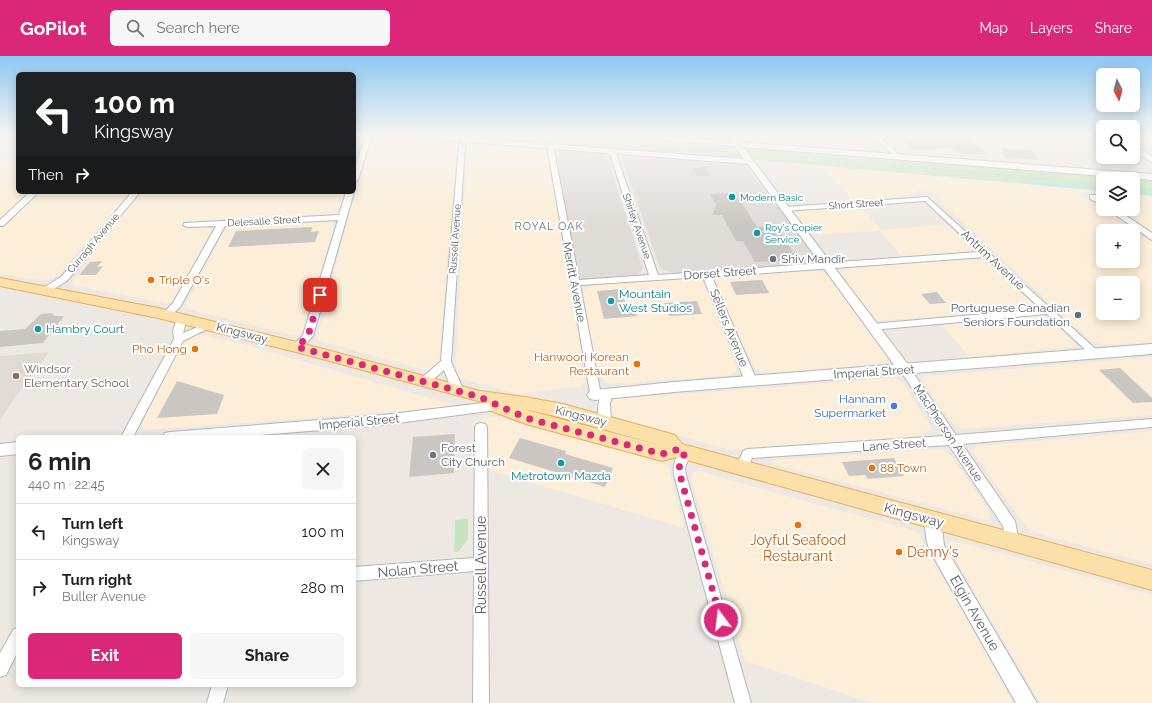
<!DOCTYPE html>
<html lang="en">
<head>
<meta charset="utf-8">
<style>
	body { margin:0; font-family:Raleway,sans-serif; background:#f6f6f6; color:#222; height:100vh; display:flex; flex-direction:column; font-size:15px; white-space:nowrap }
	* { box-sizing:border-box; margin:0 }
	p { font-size:13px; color:#767676 }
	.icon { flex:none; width:22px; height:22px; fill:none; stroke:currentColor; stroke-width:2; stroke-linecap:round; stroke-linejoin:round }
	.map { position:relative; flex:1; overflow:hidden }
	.panel { position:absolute; left:16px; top:379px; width:340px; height:252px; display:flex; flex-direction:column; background:#fff; border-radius:6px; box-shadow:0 2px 10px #0003 }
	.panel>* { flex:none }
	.hud { position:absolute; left:16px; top:16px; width:340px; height:122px; border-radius:6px; box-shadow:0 2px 10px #0003; background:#202124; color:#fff; overflow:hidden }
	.needle { width:26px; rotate:174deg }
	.controls { position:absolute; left:1096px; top:12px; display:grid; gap:8px }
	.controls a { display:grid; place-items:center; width:44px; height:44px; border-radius:6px; background:#fff; box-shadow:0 2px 10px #0003; font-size:20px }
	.pin { position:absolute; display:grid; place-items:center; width:34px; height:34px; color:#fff; margin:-17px; border-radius:8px; box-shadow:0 2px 6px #0006 }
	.me { position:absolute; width:44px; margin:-22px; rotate:345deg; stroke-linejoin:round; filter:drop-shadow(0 0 3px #0008) }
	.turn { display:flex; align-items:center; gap:14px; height:84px; padding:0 12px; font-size:18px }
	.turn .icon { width:52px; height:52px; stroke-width:2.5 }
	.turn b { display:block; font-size:28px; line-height:34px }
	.then { display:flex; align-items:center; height:38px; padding:0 12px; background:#0003; gap:8px; font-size:15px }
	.round { display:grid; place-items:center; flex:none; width:42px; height:42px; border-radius:6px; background:#f6f6f6 }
	.summary { display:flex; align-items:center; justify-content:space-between; height:68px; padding:0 12px }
	h1 { font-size:24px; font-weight:700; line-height:30px }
	.button { display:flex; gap:8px; margin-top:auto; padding:8px 12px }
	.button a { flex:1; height:46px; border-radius:6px; background:#db2777; color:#fff; font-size:16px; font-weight:700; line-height:46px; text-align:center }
	.button a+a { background:#f6f6f6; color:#222 }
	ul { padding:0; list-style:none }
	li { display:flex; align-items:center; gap:12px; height:56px; padding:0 12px; border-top:1px solid #e0e0e0 }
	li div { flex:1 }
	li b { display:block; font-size:15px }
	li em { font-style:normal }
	header { display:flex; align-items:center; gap:24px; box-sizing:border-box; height:56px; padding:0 20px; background:#db2777; color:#fff }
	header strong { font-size:19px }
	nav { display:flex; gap:22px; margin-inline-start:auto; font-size:14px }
	.search { width:280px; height:36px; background:#f6f6f6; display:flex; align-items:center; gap:10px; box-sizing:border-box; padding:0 14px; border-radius:6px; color:#767676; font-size:15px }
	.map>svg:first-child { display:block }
	.commercial { fill:#fceed8; fill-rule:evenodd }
	.industrial { fill:#dfdbd7 }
	.education { fill:#e0dad4 }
	.green { fill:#c6e4bf }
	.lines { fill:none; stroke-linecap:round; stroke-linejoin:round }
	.stream { stroke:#a4e5fc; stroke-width:2 }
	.building { fill:#cac6c2 }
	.minor-casing { stroke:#b3b6b9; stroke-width:2 }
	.tertiary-casing { stroke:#b3b6b9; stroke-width:2 }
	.secondary-casing { stroke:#b2b7ba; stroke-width:2 }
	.primary-casing { stroke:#ecab5d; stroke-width:2 }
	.minor { fill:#fff; fill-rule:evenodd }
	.tertiary { fill:#fff; fill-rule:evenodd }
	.secondary { fill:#fff; fill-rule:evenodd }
	.primary { fill:#fce0a9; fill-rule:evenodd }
	.rail { stroke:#b1b2b3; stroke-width:2; stroke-dasharray:0.5 3.5; stroke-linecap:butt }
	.route { stroke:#db2777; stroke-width:7; stroke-dasharray:0 12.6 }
	.culture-dot { fill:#0f9aa8; stroke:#fff; stroke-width:1.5 }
	.worship-dot { fill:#6b7280; stroke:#fff; stroke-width:1.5 }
	.food-dot { fill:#e8710a; stroke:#fff; stroke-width:1.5 }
	.service-dot { fill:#5c6f8a; stroke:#fff; stroke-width:1.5 }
	.education-dot { fill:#8d6e63; stroke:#fff; stroke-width:1.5 }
	.shop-dot { fill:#3f7fe0; stroke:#fff; stroke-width:1.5 }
	.labels { text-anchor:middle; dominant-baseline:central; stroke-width:4; stroke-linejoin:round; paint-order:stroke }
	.far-culture-label { font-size:10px; fill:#0d838f; stroke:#fff; text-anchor:start }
	.far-street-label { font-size:10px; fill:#5b6063; stroke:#fff }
	.far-neighbourhood-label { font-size:11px; letter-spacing:1px; fill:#6c7275; stroke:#fff }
	.worship-label { font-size:12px; fill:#5b616d; stroke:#fff; text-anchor:start }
	.street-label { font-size:12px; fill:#5b6063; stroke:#fff }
	.food-label { font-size:12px; fill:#c56008; stroke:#fff; text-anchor:start }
	.culture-label { font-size:12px; fill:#0d838f; stroke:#fff; text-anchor:start }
	.service-label { font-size:12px; fill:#4e5e75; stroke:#fff; text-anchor:end }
	.education-label { font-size:12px; fill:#785e54; stroke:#fff; text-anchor:start }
	.shop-label { font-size:12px; fill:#366cbe; stroke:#fff; text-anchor:end }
	.near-street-label { font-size:14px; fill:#5b6063; stroke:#fff }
	.near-food-label { font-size:14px; fill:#c56008; stroke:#fff }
</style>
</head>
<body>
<header>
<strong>GoPilot</strong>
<div class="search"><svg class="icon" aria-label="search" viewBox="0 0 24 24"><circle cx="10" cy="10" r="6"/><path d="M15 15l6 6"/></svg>Search here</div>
<nav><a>Map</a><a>Layers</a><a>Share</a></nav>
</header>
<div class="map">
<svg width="1152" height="647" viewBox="0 0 1152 647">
	<rect width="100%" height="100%" fill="#ede9e2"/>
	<!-- commercial -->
	<path class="commercial" d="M374,80H404L451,84L457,87L439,307L433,314H426L316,284L348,163Z
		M476,86L542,91L548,94L578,278L585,325L582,330L518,338L461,323L455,318L467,89Z
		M18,102V136H32L0,165V104H16Z
		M821,110L1103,135V139L1087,135L1082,137V140L1152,187V286L1105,289L1091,285L941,147L940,142L935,137L918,134L908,140L854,145ZM1103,175H1133V205H1103ZM1103,227H1133V257H1103Z
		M38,136H132L94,182L81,192L58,220L50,223L40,224L0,218V172Z
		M139,136H345L338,155L332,158L195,165L192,171H208L212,175L172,246L169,248L72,229L73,224L95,197L94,192Z
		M1133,138L1152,140V176L1118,153H1133Z
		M860,150L882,174L948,168L972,192L960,198L903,202L879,175L809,179L792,157L797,154Z
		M331,164L334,167L330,186L303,274L299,278L292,279L184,252L225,174L229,171Z
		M961,202L982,204L989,206L1038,253L875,265L869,259L838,216L851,211Z
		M808,214L822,216L829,220L877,283L887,302L886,307L769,317L761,316L755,312L733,271L715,224L718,221L724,220Z
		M691,222L699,223L706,229L726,277L737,312L736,316L726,320L611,328L604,325L598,316L581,239L582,235L590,230L598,228Z
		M1043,259L1074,286L1075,291L969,301L941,268Z
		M199,278L243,288L457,350L435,353L145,374L142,370L145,361L179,292L185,284Z
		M1152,301V359L963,373L951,366L922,325V323L926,320Z
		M895,322L902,326L931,370L929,375L907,382L775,393L731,394L616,363L610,357L609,347L615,343Z
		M496,361L514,365L665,406L668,409L684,472L489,414L488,371H481V363Z
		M1152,375V508L1029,475L972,395L977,390Z
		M937,393L943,394L950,398L989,455L990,463L986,464L774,408L771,404Z
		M697,415L915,475L919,478L1013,647H872L745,605L691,423L693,416Z
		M950,485H956L1152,539V647H1040L948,491Z"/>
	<!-- industrial -->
	<path class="industrial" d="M655,80H725L730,84L725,86Z
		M556,93L606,97L643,213L640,216L633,221L590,223H582L578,220L554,94Z
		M622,98L744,108L775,149L781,152L818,206L816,208L677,218L663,214L660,212L621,99Z"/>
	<!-- education -->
	<path class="education" d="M49,296L16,340L0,364V300Z"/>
	<!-- green -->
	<path class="green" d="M434,80H605L730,89L736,91L742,101L738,103Z
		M747,91L1090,120L1133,123H1103V135L752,103L744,93Z
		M1133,123L1152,124V140L1133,138Z
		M468,463V483L458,496H454L455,464Z"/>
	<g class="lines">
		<!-- stream -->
		<path class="stream" d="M1033,127L1092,132
			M1095,133H1103
			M1133,136L1150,138"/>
	</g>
	<!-- building -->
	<path class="building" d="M898,80H965L988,98H962L951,92L915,94Z
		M1000,92L1032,94L1039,104L1005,101Z
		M705,111L710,120H697L693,112Z
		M736,137L757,171L777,170L798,205L755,206L743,185H736L722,159H712L716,149L710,138Z
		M312,171L311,176L319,175L315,186L228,191L236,175Z
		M102,205L97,211L103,210L96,219H79L90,206Z
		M762,224L769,237L736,239L730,226Z
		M621,233L627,252H635L637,260L604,263L597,235Z
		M937,236L946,247L930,248L921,238Z
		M697,245L702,258L669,260L664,247Z
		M52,257L51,258H55L53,260H64L43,287L0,291V275L25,273L41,258Z
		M1120,312L1152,342V346L1133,347L1099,314Z
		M177,325L224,339L217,358L157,362Z
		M455,378L454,417L409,421L413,381Z
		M520,382L566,395L565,398L613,412L605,431L509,402Z
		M894,402L904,420L868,423L865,419L849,420L842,406Z"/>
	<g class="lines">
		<defs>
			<path id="minor" d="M366,80H372L358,124L354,126V113Z
				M632,80H655L737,86L740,88L737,90L635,82Z
				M873,80H879L899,99V101H895Z
				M465,82L468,84L465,89L451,306L464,335L458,339L452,335L444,314L427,329L423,330L417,326L441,305L459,89Z
				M550,88L553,90L579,224L649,219L609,95L612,93L615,95L658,219L979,196L925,145L785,155L781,153L785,151L927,141L1100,297L1095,301L1091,299L1047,258L872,274L867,271L872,268L1041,253L985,201L712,221L757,325L751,329L745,325L703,221L580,229L601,339L599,342H591L547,90Z
				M30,136H39L3,170H0V164Z
				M132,136H140L67,225L49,236H43L41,234L43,232L61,221Z
				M346,136H354L313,280L301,293L297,294L292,291L303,279L338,164L225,170L180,251L169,261H163L161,259L173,247L216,170L187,171L183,169L184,167L339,159Z
				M1090,139H1096L1103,144V149L1090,143Z
				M1107,153H1116L1152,177V184Z
				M182,259L187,262L183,277L210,266L215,269L183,285L133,381H121L174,283L173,275L177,262Z
				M905,310L909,311L956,379L1152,363V371L962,388L1015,465L1019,486L1017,490L1012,492L1007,490L1003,470L949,389L752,402L746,416L742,417L738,416L736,412L743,395L747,393L944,380L900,314Z
				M607,333L613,337L610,347L611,366L609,369H601C596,360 598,343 603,334Z
				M481,367L485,368L487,371L489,647H473L474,515L354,525V511L474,502L475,371L477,368Z
				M685,391L689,393L691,396L685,412L686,419L751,647H735L674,419C672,410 676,401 681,393Z
				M18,571V595L6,619L0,621V597L13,574Z
				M212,629H228L223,647H207Z"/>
			<path id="tertiary" d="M413,80H442L744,103L727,80H735L739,86L1152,118V124L743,91L910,311L911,314L910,317H900L748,108L417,82Z
				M1133,90L1152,100V106L1133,95Z
				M499,345L504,347L506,350L504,353L383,369L236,381H163L165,377L170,376L383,359Z
				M18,386V398L0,400V388Z
				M933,457L939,459L941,464L944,489L1037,647H1016L930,495C926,486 923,468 927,459Z"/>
			<path id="secondary" d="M1152,288V298L674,336L595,344L590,343L587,339L590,335L595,334L674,326Z"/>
			<path id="primary" d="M0,222L158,252L297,286L480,335L525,341L563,348L668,377L675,379L682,388L1152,514V534L676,401L662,405L526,368L491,355L489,348L296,296L158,262L0,230ZM524,353L563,362L663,390L530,355Z"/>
		</defs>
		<!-- minor casing -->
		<use href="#minor" class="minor-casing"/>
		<!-- tertiary casing -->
		<use href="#tertiary" class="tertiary-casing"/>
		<!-- secondary casing -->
		<use href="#secondary" class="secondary-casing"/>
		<!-- primary casing -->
		<use href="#primary" class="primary-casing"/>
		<!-- minor -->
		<use href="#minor" class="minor"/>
		<!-- tertiary -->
		<use href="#tertiary" class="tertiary"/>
		<!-- secondary -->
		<use href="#secondary" class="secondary"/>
		<!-- primary -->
		<use href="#primary" class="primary"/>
		<!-- rail -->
		<path class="rail" d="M528,80L941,113L1103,129
			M1133,132L1152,134"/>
	</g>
	<!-- sky -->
	<linearGradient id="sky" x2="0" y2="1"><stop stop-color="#8dc8f0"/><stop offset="0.47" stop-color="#f7f5f2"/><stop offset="1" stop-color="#f7f5f2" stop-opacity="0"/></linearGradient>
	<rect width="1152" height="170" fill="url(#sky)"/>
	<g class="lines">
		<!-- route -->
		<path class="route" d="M320,239L308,280L297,291L480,341L526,362L662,398L676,394L685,396L679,412L680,419L721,564"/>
	</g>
	<!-- markers -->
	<g class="culture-dot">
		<circle cx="732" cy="141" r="4"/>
		<circle cx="757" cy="177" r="4"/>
		<circle cx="611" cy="245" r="4"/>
		<circle cx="38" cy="273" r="4"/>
		<circle cx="561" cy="407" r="4"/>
	</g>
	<g class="worship-dot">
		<circle cx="773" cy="203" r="4"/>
		<circle cx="433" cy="399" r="4"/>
	</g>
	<g class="food-dot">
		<circle cx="151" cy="224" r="4"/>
		<circle cx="195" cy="293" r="4"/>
		<circle cx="637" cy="308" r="4"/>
		<circle cx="872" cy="412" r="4"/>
		<circle cx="798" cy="469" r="4"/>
		<circle cx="899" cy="496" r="4"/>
	</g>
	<circle class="service-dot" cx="1078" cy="259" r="4"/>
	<circle class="education-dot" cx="16" cy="320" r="4"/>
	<circle class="shop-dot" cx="894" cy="350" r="4"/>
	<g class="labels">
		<!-- far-culture labels -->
		<g class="far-culture-label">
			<text x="740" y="141">Modern Basic</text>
			<text x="765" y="171">Roy's Copier<tspan x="765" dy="12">Service</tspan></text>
		</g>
		<!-- far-street labels -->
		<g class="far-street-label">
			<text transform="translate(856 148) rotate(-4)">Short Street</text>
			<text transform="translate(264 165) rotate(-3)">Delesalle Street</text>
			<text transform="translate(637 170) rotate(71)">Shirley Avenue</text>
			<text transform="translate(455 183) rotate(-86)">Russell Avenue</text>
			<text transform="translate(93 187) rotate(-50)">Curragh Avenue</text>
		</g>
		<!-- far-neighbourhood labels -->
		<g class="far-neighbourhood-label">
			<text x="549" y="170">ROYAL OAK</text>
		</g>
		<!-- worship labels -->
		<g class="worship-label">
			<text x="781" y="203">Shiv Mandir</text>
			<text x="441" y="392">Forest<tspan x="441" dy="14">City Church</tspan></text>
		</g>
		<!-- street labels -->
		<g class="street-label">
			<text transform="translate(993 204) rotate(43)">Antrim Avenue</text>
			<text transform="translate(720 217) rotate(-4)">Dorset Street</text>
			<text transform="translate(574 226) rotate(79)">Merritt Avenue</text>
			<text transform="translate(729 272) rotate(68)">Sellers Avenue</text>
			<text transform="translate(242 277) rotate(14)">Kingsway</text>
			<text transform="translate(874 316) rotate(-4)">Imperial Street</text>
			<text transform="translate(581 360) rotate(14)">Kingsway</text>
			<text transform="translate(359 366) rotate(-5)">Imperial Street</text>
			<text transform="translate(948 377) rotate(56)">MacPherson Avenue</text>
			<text transform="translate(894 389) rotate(-4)">Lane Street</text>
		</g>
		<!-- food labels -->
		<g class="food-label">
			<text x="159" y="224">Triple O's</text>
			<text x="187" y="293" text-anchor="end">Pho Hong</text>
			<text x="629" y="301" text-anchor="end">Hanwoori Korean<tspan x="629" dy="14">Restaurant</tspan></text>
			<text x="880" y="412">88 Town</text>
		</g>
		<!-- culture labels -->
		<g class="culture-label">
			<text x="619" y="238">Mountain<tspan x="619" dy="14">West Studios</tspan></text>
			<text x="46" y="273">Hambry Court</text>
			<text x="561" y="420" text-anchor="middle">Metrotown Mazda</text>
		</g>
		<!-- service labels -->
		<g class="service-label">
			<text x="1070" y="252">Portuguese Canadian<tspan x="1070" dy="14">Seniors Foundation</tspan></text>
		</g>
		<!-- education labels -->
		<g class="education-label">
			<text x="24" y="313">Windsor<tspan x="24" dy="14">Elementary School</tspan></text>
		</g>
		<!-- shop labels -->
		<g class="shop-label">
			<text x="886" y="343">Hannam<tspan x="886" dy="14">Supermarket</tspan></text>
		</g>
		<!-- near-street labels -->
		<g class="near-street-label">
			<text transform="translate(914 459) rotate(15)">Kingsway</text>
			<text transform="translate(481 509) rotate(-90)">Russell Avenue</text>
			<text transform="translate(418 513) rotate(-5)">Nolan Street</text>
			<text transform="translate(975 557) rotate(60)">Elgin Avenue</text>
		</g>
		<!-- near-food labels -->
		<g class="near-food-label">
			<text x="798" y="484">Joyful Seafood<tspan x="798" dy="16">Restaurant</tspan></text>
			<text x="907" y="496" text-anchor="start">Denny's</text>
		</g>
	</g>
</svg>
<div class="controls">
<a><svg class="needle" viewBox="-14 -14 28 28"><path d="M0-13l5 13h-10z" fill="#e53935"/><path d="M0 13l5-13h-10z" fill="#767676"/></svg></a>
<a><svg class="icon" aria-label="search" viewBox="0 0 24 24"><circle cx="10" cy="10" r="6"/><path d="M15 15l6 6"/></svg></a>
<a><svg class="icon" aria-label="layers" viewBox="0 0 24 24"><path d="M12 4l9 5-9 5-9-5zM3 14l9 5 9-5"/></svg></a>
<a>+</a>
<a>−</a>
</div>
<div class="pin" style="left:320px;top:239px;background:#d93025"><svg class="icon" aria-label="arrive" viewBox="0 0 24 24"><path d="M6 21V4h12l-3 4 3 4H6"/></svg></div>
<svg class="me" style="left:721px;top:564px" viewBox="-20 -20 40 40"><circle r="17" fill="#db2777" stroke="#fff" stroke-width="3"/><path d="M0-11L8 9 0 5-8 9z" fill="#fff"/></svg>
<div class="hud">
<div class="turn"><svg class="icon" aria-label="left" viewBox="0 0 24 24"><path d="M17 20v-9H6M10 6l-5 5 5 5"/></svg><div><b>100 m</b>Kingsway</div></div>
<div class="then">Then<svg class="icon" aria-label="right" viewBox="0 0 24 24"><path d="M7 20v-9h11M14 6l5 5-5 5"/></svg></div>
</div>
<section class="panel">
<div class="summary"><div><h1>6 min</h1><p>440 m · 22:45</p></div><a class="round"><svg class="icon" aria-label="close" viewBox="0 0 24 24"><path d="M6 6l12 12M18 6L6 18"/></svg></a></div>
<ul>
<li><svg class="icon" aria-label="left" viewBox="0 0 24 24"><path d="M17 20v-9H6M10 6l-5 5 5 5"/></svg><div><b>Turn left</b><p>Kingsway</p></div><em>100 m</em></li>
<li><svg class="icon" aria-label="right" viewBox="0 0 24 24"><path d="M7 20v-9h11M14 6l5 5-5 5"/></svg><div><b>Turn right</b><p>Buller Avenue</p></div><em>280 m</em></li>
</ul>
<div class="button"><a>Exit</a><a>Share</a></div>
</section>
</div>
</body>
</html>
